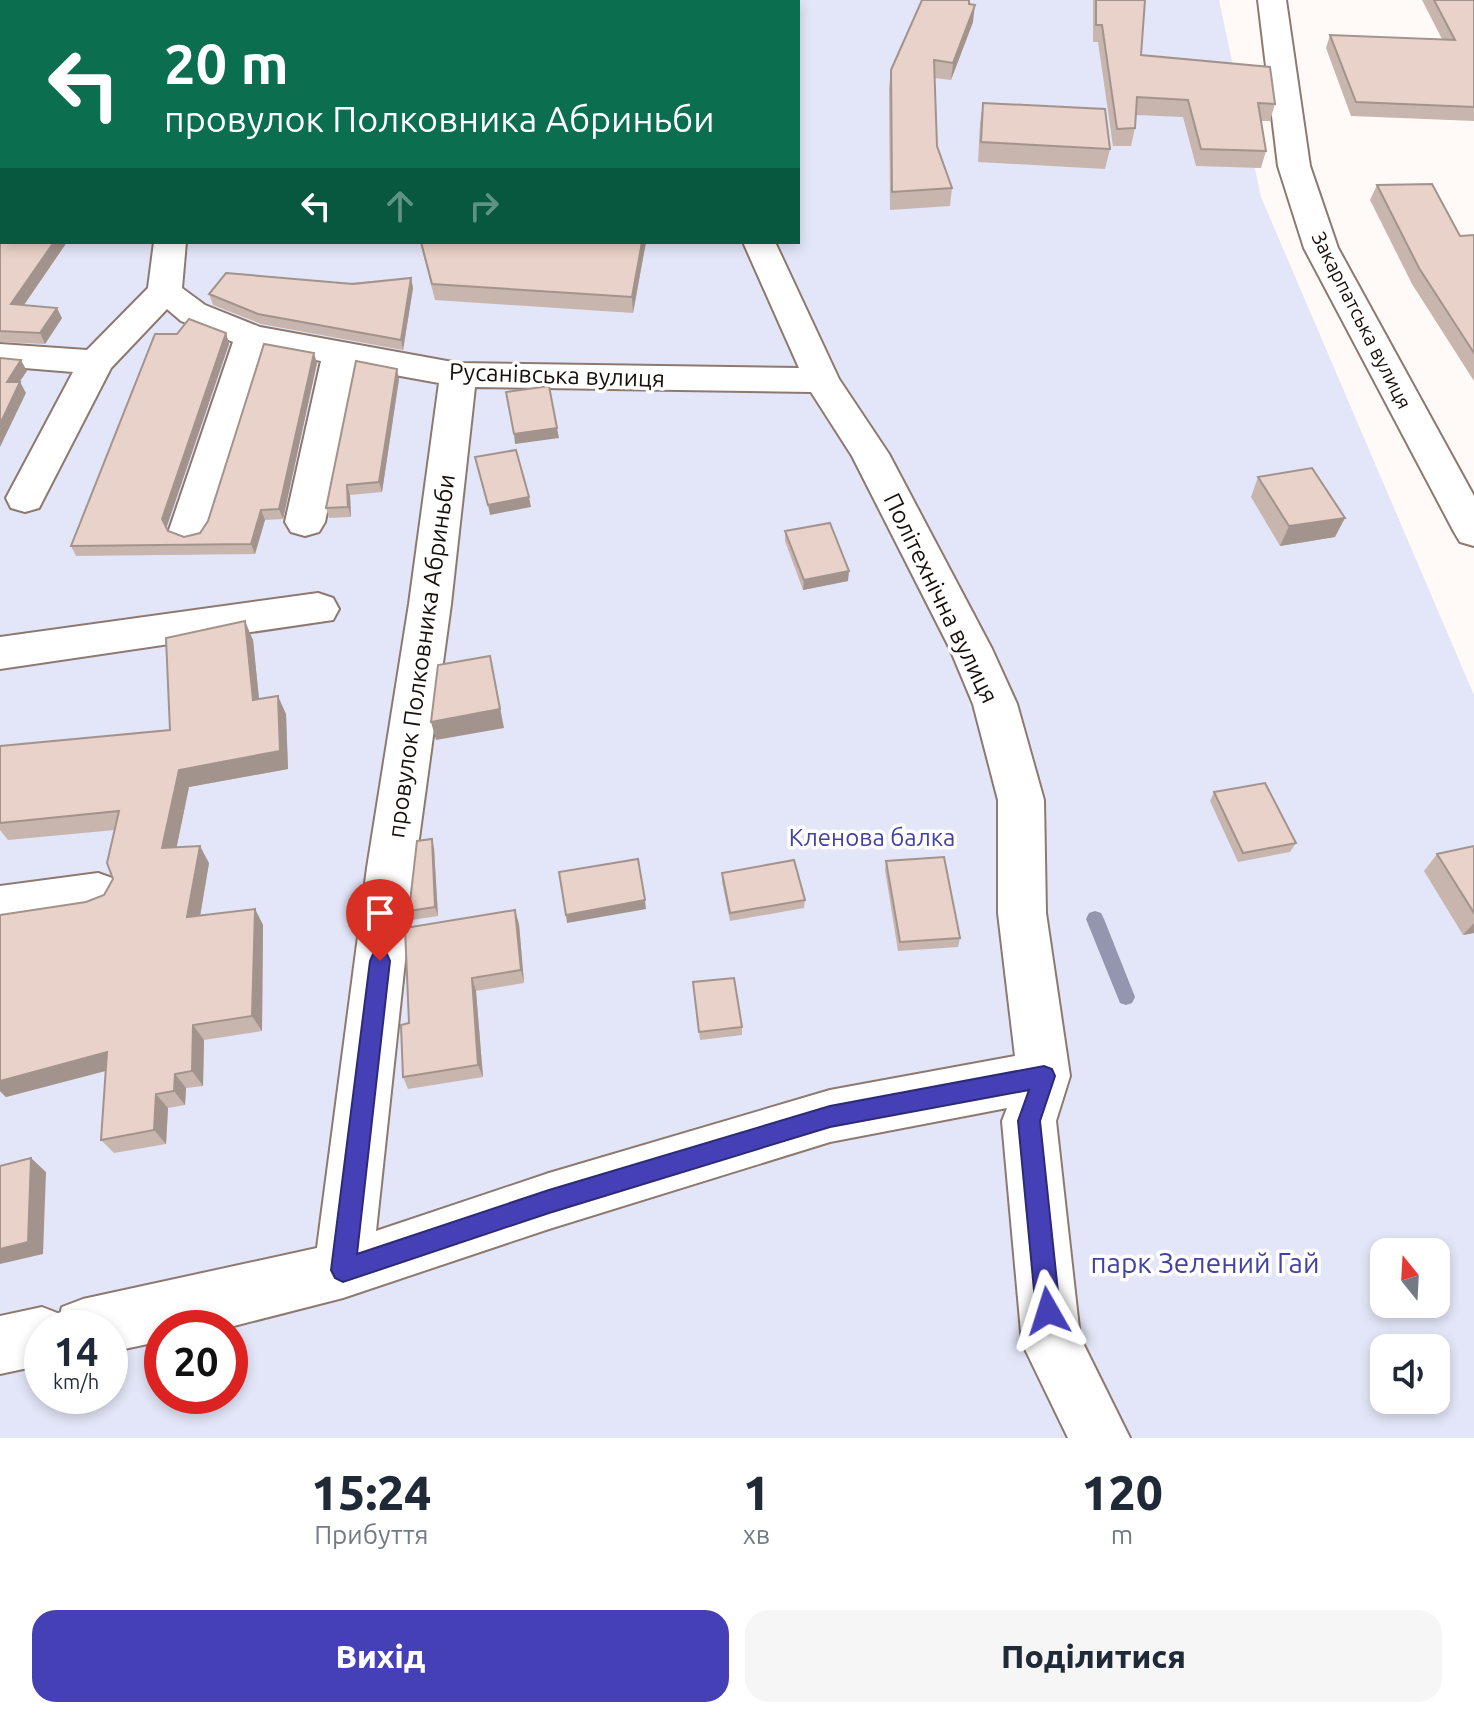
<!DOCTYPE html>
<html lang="uk">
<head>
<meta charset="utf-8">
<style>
	body { margin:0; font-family:Ubuntu,sans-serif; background:#f6f6f7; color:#1f2937; height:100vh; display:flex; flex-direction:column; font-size:30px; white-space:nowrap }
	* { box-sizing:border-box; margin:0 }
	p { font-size:26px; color:#747a83 }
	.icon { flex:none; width:44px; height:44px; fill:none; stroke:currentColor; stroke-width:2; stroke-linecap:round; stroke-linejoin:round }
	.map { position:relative; height:1438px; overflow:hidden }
	.sheet { display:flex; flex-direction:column; background:#fff; flex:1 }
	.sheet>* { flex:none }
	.banner { position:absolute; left:0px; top:0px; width:800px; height:244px; box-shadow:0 4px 12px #0003; background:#0b6e4f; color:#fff; overflow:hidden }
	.needle { width:52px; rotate:342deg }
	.fabs { position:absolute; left:1370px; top:1238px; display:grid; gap:16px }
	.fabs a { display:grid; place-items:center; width:80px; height:80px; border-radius:16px; background:#fff; box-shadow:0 4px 12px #0003; font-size:40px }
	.speed { position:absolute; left:24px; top:1310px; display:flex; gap:16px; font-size:40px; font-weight:700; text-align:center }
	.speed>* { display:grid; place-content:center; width:104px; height:104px; border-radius:50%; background:#fff; box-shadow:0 4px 12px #0003; line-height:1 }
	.speed small { font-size:20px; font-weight:400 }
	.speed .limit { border:12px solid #d22; background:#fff; color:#111 }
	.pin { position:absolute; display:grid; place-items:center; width:68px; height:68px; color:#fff; margin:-82px -34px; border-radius:50% 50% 50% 0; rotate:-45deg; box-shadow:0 0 8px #0007 }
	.pin .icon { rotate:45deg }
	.me { position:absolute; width:88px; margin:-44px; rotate:354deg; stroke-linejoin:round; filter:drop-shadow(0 0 6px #0008) }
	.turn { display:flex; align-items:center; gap:28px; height:168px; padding:0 32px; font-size:36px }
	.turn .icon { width:104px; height:104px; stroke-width:2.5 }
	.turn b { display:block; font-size:56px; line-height:68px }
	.lanes { display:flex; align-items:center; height:76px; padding:0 32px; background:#0003; justify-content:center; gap:40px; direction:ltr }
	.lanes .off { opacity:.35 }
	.eta { display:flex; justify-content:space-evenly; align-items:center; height:136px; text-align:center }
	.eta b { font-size:48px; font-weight:800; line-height:56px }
	.primary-button { display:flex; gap:16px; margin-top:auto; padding:16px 32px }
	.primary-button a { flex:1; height:92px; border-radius:24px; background:#4540b5; color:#fff; font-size:32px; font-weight:800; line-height:92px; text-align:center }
	.primary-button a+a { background:#f6f6f7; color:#1f2937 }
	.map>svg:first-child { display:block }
	.green { fill:#e3e6f8; fill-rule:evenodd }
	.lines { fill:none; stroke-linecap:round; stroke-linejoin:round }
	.stream { fill:#9495ae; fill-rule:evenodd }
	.minor-casing { stroke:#8d7970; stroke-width:4 }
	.minor { fill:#fff; fill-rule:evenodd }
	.wall { fill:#c8b5ad }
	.shaded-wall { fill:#a3938d }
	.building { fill:#e9d2c9; stroke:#a3938d; stroke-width:2 }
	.route { fill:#4540b5; stroke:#2d2a76; stroke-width:2 }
	.labels { text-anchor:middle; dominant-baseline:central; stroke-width:7; stroke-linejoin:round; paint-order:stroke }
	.far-street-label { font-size:20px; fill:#17100c; stroke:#fff }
	.street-label { font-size:24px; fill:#17100c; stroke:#fff }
	.park-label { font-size:24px; fill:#4341a5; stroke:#fff }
	.near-park-label { font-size:28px; fill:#4341a5; stroke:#fff }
</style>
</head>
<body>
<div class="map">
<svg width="1474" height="1438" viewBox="0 0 1474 1438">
	<rect width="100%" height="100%" fill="#fffaf8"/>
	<!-- green -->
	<path class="green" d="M0,0H1219L1261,197L1474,695V1438H0ZM2,2H798V242H2ZM1384,1252H1436V1304H1384ZM42,1328H110V1396H42ZM162,1328H230V1396H162ZM1384,1348H1436V1400H1384Z"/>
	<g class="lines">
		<!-- stream -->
		<path class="stream" d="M1095,911L1101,913L1104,919L1135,997L1132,1003L1126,1005L1120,1003L1086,919L1089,913Z"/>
		<defs>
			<path id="minor" d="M283,0H311L282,2Z
				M680,0H708L709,2H681Z
				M1258,0H1286L1310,166L1338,248L1474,496V546L1460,542L1454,532L1304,248L1278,166Z
				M154,242H186L182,288L205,305L260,327L458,363L799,368L743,242H775L839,379L889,454L992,649L1017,704L1044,800L1046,913L1070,1076L1056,1121L1080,1337L1130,1438H1068L1022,1343L1002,1121L1007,1108L830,1142L549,1229L343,1298L226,1328H162V1341L110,1352V1328H42V1365L0,1374V1316L42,1307L60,1314L62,1307L83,1299L317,1248L367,868L409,604L439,383L356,368L325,522L319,532L305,536L291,532L285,522L321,361L265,351L209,530L203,540L189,544L175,540L169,530L233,342L181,321L167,309L111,368L39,508L25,512L11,508L6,498L73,372L0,366V344L87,350L148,288ZM475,387L811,392L852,456L950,649L973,704L998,800V913L1015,1056L830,1090L549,1173L376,1231L415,868L451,604Z
				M318,593L333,598L339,609L333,620L0,669V637Z
				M98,873L115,879L122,894L115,909L98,915L0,928V886Z"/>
		</defs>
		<!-- minor casing -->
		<use href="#minor" class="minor-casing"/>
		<!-- minor -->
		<use href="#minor" class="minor"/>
	</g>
	<!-- wall -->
	<path class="wall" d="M1093,0H1145L1141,55L1275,104L1270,121H1261L1266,151L1261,168L1196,166L1183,117L1136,115L1135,128L1131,146H1113L1098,42H1093Z
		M1422,0H1474V121L1351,116L1326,48L1330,35L1442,39Z
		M969,4L973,22L951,80L934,78L937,146L952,188L950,206L890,210L889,88L891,70Z
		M983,103L1110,149L1105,169L978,162L980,123Z
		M1377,185L1460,236L1474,235V381L1412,284L1370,200Z
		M0,227L2,242H67L24,305L62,318L45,344L0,342Z
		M420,242H646L633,313L435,300Z
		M411,278L413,288L403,350L261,324L213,305L209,294Z
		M226,333L229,344L166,528L168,531L184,537L200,533L317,363L283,519L265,520L255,554L76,556L71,546Z
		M399,379L382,492L350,495L351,517L329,518L326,508Z
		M1258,477L1335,537L1280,546L1251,497Z
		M785,531L848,581L803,590L785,541Z
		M253,640L259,699L286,714L288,769L189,787L176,848L209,863L200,916L255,909L263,925L262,1031L204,1040L203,1086L186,1088L185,1105L168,1108L166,1144L114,1153L101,1140L106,1071L6,1097L0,1091V915L86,902L104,895L113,879L115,830L8,840L0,830V746L170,730Z
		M1214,792L1296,843L1290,852L1238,862L1210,801Z
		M1474,846V933L1463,935L1424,871L1437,854Z
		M434,848L438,916L412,920L409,911Z
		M886,861L960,938L958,947L898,951L885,870Z
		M722,873L805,900L804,908L730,921L722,882Z
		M519,924L524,983L476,991L483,1077L408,1089L403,1077L409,1023Z
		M693,982L742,1027V1035L700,1040Z"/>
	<!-- shaded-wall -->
	<path class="shaded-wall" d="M975,5L973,22L951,80L953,63Z
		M54,242H67L17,315L11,304Z
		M642,242H646L633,313L632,297Z
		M411,278L413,288L403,350L401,340Z
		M57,308L62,318L45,344L40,333Z
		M226,333L229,344L166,529L162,519Z
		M314,353L317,363L283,519L279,509Z
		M21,360L27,371L12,393L7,382Z
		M397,369L399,379L382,492L379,482Z
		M20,382L26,393L0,447V424Z
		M557,428L559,438L515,444L514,434Z
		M347,485L350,495L351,517L348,507Z
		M529,497L531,507L490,515L488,505Z
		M261,510L265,520L255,554L251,544Z
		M1345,518L1335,537L1280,546L1289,526Z
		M849,571L848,581L803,590L804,580Z
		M245,621L253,640L261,718L253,700Z
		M490,656L504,728L436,740L431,722Z
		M278,696L286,714L288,769L189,787L173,865L162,848L179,770Z
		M432,839L434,848L438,916L435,907Z
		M200,846L209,863L197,934L187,917Z
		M645,900L646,909L567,923L566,915Z
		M255,909L263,925L262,1031L252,1016Z
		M515,910L519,924L524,983L521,970Z
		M1474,923V933L1463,935Z
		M472,978L476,991L483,1077L478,1065Z
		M193,1025L204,1040L203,1086L192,1071Z
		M107,1052L120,1067L6,1097L0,1091V1081Z
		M175,1074L186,1088L185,1105L174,1091Z
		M156,1094L168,1108L166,1144L154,1130Z
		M31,1158L46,1172L43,1254L0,1264V1249Z"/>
	<!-- building -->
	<path class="building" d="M303,0H352L351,2H302Z
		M608,0H642L654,1V2H607Z
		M922,0H969V4L975,5L953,63L934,60L937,146L952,188L892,192L891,70Z
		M1096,0H1145L1141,55L1270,67L1275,104L1258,103L1266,151L1201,149L1188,100L1137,97L1135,128L1117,129L1102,25H1096Z
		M1434,0H1474V107L1356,102L1330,35L1455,40Z
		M983,103L1105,109L1110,149L981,142Z
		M1432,184L1460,236L1474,235V353L1419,268L1377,185Z
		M2,225V242H54L11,304L57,308L40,333L0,331V227Z
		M421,242H642L632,297L432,284Z
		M226,273L353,284L411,278L401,340L258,314L209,294Z
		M189,319L226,333L162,519L168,531L184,537L200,533L208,521L264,344L314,353L279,509L261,510L251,544L71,546L155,334H177Z
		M0,358L21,360L7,382H20L0,424Z
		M356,361L397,369L379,482L347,485L348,507L326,508Z
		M549,386L557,428L514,434L506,392Z
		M516,450L529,497L488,505L475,457Z
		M1312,468L1345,518L1289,526L1258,477Z
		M830,523L849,571L804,580L785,531Z
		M245,621L253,700L278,696L280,751L179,770L162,848L200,846L187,917L255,909L252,1016L193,1025L192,1071L175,1074L174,1091L156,1094L154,1130L101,1140L107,1052L0,1081V915L86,902L104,895L113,879L107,863L119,811L0,823V746L170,730L166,638Z
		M490,656L500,709L431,722L438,665Z
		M1265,783L1296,843L1243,853L1214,792Z
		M432,839L435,907L409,911L417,841Z
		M1474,846V913L1437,854Z
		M944,857L960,938L900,942L886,861Z
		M638,859L645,900L566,915L559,872Z
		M794,860L805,900L730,913L722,873Z
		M515,910L521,970L472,978L478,1065L403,1077L401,1025L409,1023L405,928Z
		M734,978L742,1027L699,1032L693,982Z
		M31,1158L28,1242L0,1249V1166Z"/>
	<!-- route -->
	<path class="route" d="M380,952L387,954L390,961L357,1254L549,1190L830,1106L1044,1066L1052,1069L1055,1076L1040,1121L1060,1311L1057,1320L1048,1323L1040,1320L1036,1311L1018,1121L1029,1090L830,1127L549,1213L343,1282L335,1278L331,1270L370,961L373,954Z"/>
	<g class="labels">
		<!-- far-street labels -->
		<g class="far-street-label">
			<text transform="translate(1362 320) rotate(63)">Закарпатська вулиця</text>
		</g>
		<!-- street labels -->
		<g class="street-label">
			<text transform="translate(557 375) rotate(2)">Русанівська вулиця</text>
			<text transform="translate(941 598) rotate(64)">Політехнічна вулиця</text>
			<text transform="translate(421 656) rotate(-82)">провулок Полковника Абриньби</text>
		</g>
		<!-- park labels -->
		<g class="park-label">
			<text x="872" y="837">Кленова балка</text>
		</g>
		<!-- near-park labels -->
		<g class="near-park-label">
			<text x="1205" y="1262">парк Зелений Гай</text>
		</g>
	</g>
</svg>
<div class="fabs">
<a><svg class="needle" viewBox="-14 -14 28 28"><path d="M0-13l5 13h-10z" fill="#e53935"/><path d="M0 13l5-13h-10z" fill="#747a83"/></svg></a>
<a><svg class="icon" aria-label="sound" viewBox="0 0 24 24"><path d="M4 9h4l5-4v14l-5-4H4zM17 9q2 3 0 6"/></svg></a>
</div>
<div class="speed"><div>14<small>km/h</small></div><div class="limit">20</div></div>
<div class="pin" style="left:380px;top:961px;background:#d93025"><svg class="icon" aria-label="arrive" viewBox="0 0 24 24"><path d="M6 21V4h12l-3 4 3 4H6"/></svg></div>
<svg class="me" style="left:1048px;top:1311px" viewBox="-20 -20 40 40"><path d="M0-17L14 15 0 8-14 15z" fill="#4540b5" stroke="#fff" stroke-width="4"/></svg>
<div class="banner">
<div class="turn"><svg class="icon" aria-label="left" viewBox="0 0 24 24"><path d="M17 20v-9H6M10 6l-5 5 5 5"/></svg><div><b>20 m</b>провулок Полковника Абриньби</div></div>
<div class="lanes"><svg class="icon" aria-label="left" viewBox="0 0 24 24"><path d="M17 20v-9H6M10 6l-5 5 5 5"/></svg><svg class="icon off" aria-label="ahead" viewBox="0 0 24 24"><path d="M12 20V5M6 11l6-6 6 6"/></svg><svg class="icon off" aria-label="right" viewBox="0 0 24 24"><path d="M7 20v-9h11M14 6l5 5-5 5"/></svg></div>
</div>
</div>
<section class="sheet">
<div class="eta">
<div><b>15:24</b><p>Прибуття</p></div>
<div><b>1</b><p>хв</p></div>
<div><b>120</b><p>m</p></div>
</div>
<div class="primary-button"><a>Вихід</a><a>Поділитися</a></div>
</section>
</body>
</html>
